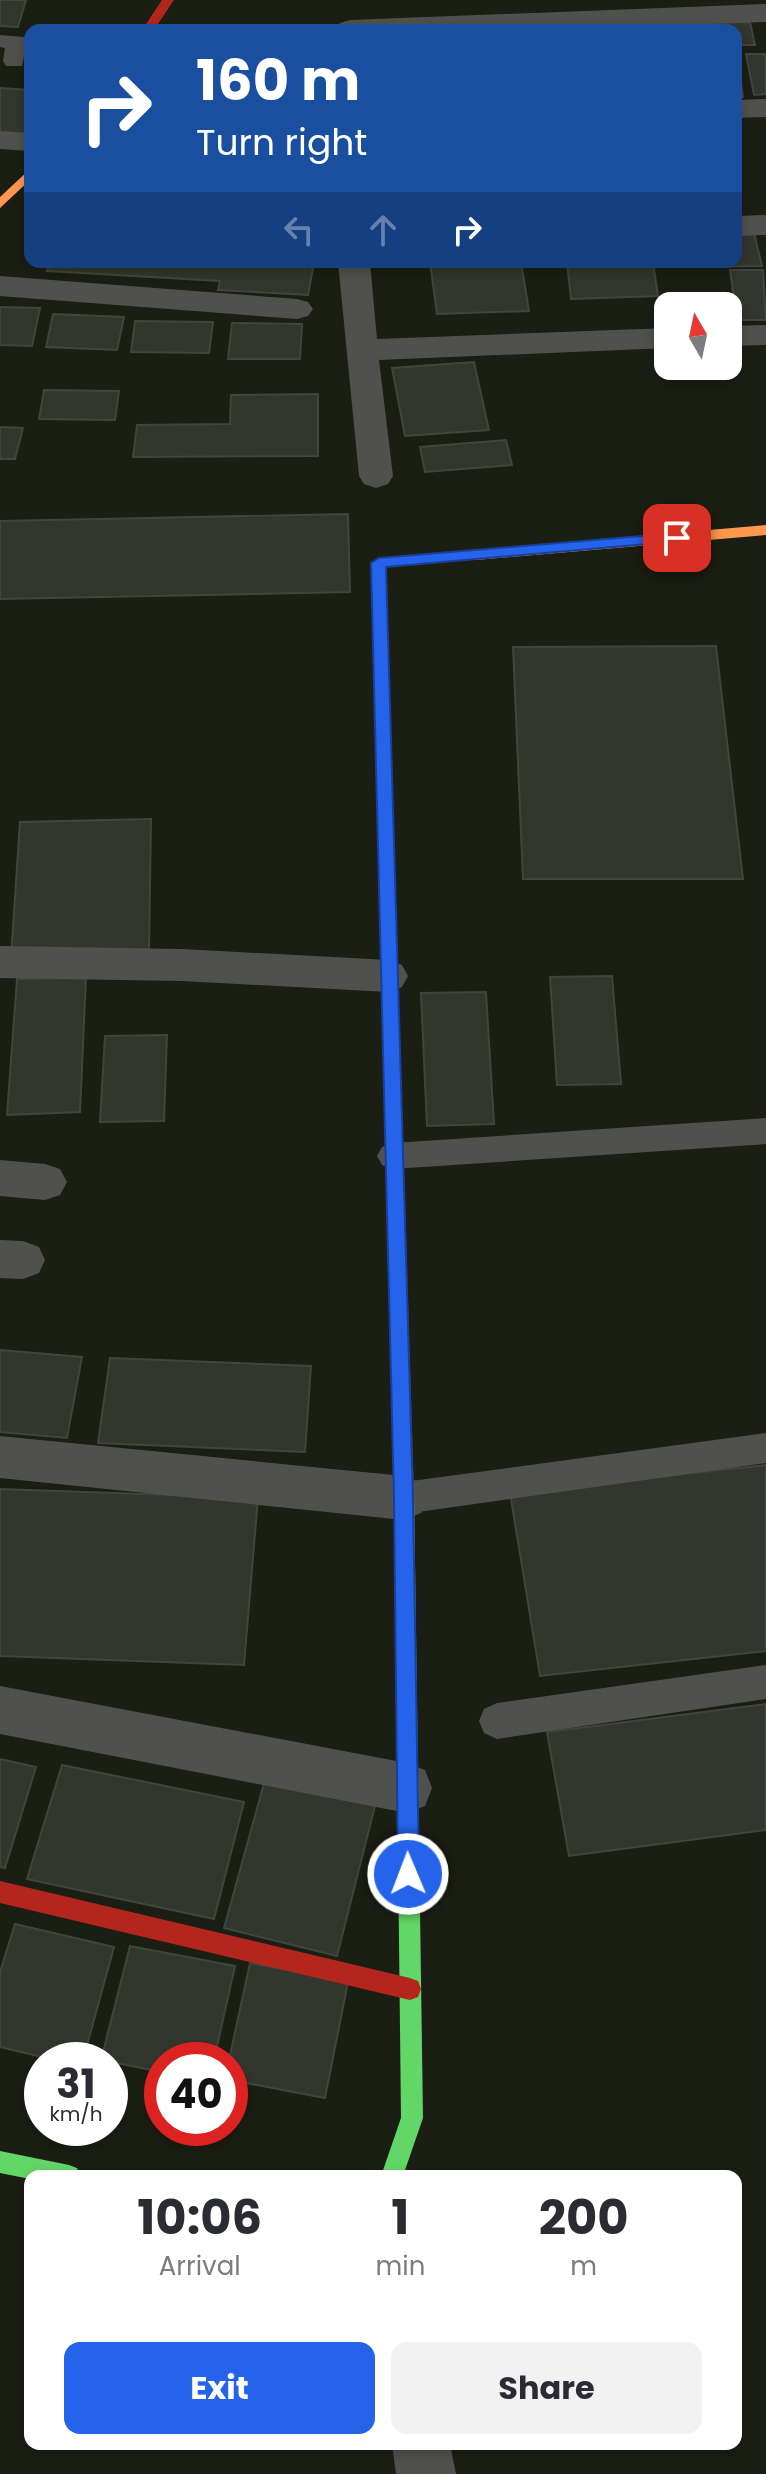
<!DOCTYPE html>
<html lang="en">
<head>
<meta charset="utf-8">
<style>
	body { margin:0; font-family:Poppins,sans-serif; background:#f2f2f3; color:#2b2b33; height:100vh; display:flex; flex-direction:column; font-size:30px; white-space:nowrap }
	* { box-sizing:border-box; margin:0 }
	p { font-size:26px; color:#7c7c81 }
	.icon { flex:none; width:44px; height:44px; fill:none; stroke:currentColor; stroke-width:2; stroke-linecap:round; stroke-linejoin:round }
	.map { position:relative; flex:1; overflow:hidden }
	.panel { position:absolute; left:24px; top:2170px; width:718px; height:280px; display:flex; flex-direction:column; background:#fff; border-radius:16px; box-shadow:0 4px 12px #0003 }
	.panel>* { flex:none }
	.banner { position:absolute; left:24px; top:24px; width:718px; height:244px; border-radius:16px; box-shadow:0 4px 12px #0003; background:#1a4fa0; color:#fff; overflow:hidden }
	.needle { width:52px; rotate:351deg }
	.tools { position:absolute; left:654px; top:292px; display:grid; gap:16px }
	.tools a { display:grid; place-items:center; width:88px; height:88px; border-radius:16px; background:#fff; box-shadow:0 4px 12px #0003; font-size:40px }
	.speed { position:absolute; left:24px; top:2042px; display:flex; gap:16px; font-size:40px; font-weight:700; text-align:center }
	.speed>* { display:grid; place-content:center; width:104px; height:104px; border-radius:50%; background:#fff; box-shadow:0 4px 12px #0003; line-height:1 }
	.speed small { font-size:20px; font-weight:400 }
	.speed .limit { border:12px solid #d22; background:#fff; color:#111 }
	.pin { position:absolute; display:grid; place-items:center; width:68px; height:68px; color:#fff; margin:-34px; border-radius:16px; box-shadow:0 4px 12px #0006 }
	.me { position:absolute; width:88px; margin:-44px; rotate:359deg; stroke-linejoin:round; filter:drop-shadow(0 0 6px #0008) }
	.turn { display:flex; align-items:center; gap:28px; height:168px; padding:0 40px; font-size:36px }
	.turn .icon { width:104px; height:104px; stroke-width:2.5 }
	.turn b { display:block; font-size:56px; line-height:68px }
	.lanes { display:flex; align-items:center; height:76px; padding:0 40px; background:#0003; justify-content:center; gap:40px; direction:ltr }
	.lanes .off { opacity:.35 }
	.eta { display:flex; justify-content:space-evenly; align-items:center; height:136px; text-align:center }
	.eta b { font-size:48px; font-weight:700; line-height:56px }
	.button { display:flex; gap:16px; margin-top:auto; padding:16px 40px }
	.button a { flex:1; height:92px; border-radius:16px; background:#2563eb; color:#fff; font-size:32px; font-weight:700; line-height:92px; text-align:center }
	.button a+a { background:#f2f2f3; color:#2b2b33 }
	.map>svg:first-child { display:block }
	.building { fill:#33362c; stroke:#42453b; stroke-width:2 }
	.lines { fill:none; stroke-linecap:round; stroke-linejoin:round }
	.lane { fill:#50514d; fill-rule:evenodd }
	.street { fill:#50514d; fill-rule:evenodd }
	.fast { fill:#63d668; fill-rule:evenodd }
	.slow { fill:#ff974d; fill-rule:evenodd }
	.jam { fill:#b3261e; fill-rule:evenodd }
	.route { fill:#2563eb; stroke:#184099; stroke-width:2 }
</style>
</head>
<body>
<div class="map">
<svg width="766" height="2474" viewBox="0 0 766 2474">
	<rect width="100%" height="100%" fill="#1b1e13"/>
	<!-- building -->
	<path class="building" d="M0,0H26L18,27L0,26Z
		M688,18L690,30H587L586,21Z
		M750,22L755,45H736V30H709L707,23Z
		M736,53H737L743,97H736Z
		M746,54H766V94L754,95Z
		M0,88L30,90V113L22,139L0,138Z
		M736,233H754L762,266L698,267L697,262H736Z
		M50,262H314L308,295L218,290L220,281L47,271Z
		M430,262H521L529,311L437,314Z
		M567,262H653L658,296L571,299Z
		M730,270H763L766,320H737Z
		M0,307L40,308L32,346L0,345Z
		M53,314L124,317L117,350L46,347Z
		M135,321L213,322L209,353L131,352Z
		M232,323L302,324L300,359H228Z
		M474,362L489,430L405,436L392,368Z
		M44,390L119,391L115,420L39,419Z
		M318,394V456L133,457L137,425L230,424L231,395Z
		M0,427L23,428L15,459H0Z
		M506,440L512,465L425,472L420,447Z
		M348,514L350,592L0,599V521Z
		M716,646L743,879H523L513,647Z
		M151,819L149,952L11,957L20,822Z
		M612,976L621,1084L557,1085L550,977Z
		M86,978L80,1112L7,1115L17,979Z
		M486,992L494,1124L427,1126L421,993Z
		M167,1035L164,1121L100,1122L105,1036Z
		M0,1350L82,1357L67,1438L0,1432Z
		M110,1358L311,1366L305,1452L98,1443Z
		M766,1465V1651L540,1676L510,1493Z
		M0,1489L258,1498L244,1665L0,1656Z
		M766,1704V1830L569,1856L547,1732Z
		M0,1759L36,1767L5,1868L0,1867Z
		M62,1765L244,1802L214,1919L27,1879Z
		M266,1776L376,1802L337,1956L224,1928Z
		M15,1924L114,1947L83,2060H54L0,2047V1972Z
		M130,1946L235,1966L214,2060H162V2072L101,2060Z
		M250,1963L348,1982L325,2098L230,2080L229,2060Z"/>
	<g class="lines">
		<!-- lane -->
		<path class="lane" d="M0,35L24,37L27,42L22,66H6L3,61L5,48L0,47Z
			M766,1118V1144L393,1169L382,1165L377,1156L382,1147L393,1143Z
			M766,1433V1463L404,1514L392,1509L387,1498L392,1487L404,1482Z
			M766,1665V1699L497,1739L484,1733L479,1721L484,1709L497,1703Z"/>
		<!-- street -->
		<path class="street" d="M766,4V22L550,30L335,29L340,23L350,20Z
			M766,99V117L736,118V100Z
			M0,131L30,133V151L0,149Z
			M766,215V235L736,236V216Z
			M338,262H370L377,339L668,328V348L379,360L393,476L388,484L376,488L364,484L359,476Z
			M0,276L297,299L308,302L313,309L308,316L297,319L0,296Z
			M766,325V345L728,346V326Z
			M0,946L182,949L388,960L402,965L408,976L402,987L388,992L182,981L0,978Z
			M0,1160L45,1164L60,1169L67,1182L60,1195L45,1200L0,1196Z
			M0,1240L23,1241L39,1247L45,1260L39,1273L23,1279L0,1278Z
			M0,1436L404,1476L421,1483L428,1498L421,1513L404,1520L0,1478Z
			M0,1686L407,1763L425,1770L432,1788L425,1806L407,1813L0,1734Z
			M392,2444H450L456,2474H396Z"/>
		<!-- fast -->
		<path class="fast" d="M476,550L481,551V559L386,567L397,943L389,949L381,943L372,563L379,558Z
			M404,1485L411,1488L414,1494L423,2118L403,2176H381L401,2118L394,1494L397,1488Z
			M0,2151L69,2165L77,2168L80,2176H30V2179L0,2173Z"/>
		<!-- slow -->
		<path class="slow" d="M30,169V180L0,208V197Z
			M766,525V535L476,560L469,555L476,550Z"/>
		<!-- jam -->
		<path class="jam" d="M162,0H174L154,30H142Z
			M389,937L397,943L414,1494L411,1500L404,1503L397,1500L394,1494L381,943Z
			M0,1881L410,1978L418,1981L421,1989L418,1997L410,2000L0,1903Z"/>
	</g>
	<!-- route -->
	<path class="route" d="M677,533L684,538L682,541L386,567L413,1498L419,1874L416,1881L408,1885L401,1881L398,1874L394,1498L371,563L379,558Z"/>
</svg>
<div class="tools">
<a><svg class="needle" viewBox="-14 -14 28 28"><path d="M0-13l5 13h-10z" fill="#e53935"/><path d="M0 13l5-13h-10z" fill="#7c7c81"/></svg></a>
</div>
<div class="speed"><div>31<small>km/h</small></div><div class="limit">40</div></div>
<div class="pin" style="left:677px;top:538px;background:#d93025"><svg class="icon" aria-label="arrive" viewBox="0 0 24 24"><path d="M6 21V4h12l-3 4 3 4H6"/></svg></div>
<svg class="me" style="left:408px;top:1874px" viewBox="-20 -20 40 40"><circle r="17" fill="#2563eb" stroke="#fff" stroke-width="3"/><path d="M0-11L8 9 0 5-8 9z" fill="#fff"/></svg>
<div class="banner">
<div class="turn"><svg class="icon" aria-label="right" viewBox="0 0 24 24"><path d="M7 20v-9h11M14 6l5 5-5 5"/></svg><div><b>160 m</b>Turn right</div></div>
<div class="lanes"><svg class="icon off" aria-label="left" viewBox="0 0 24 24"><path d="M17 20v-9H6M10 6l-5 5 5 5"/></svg><svg class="icon off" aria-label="ahead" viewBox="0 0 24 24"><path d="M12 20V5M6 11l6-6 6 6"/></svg><svg class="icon" aria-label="right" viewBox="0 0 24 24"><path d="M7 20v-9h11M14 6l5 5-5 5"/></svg></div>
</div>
<section class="panel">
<div class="eta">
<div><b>10:06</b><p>Arrival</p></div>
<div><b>1</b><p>min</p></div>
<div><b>200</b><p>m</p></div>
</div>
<div class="button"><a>Exit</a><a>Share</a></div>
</section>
</div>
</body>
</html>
